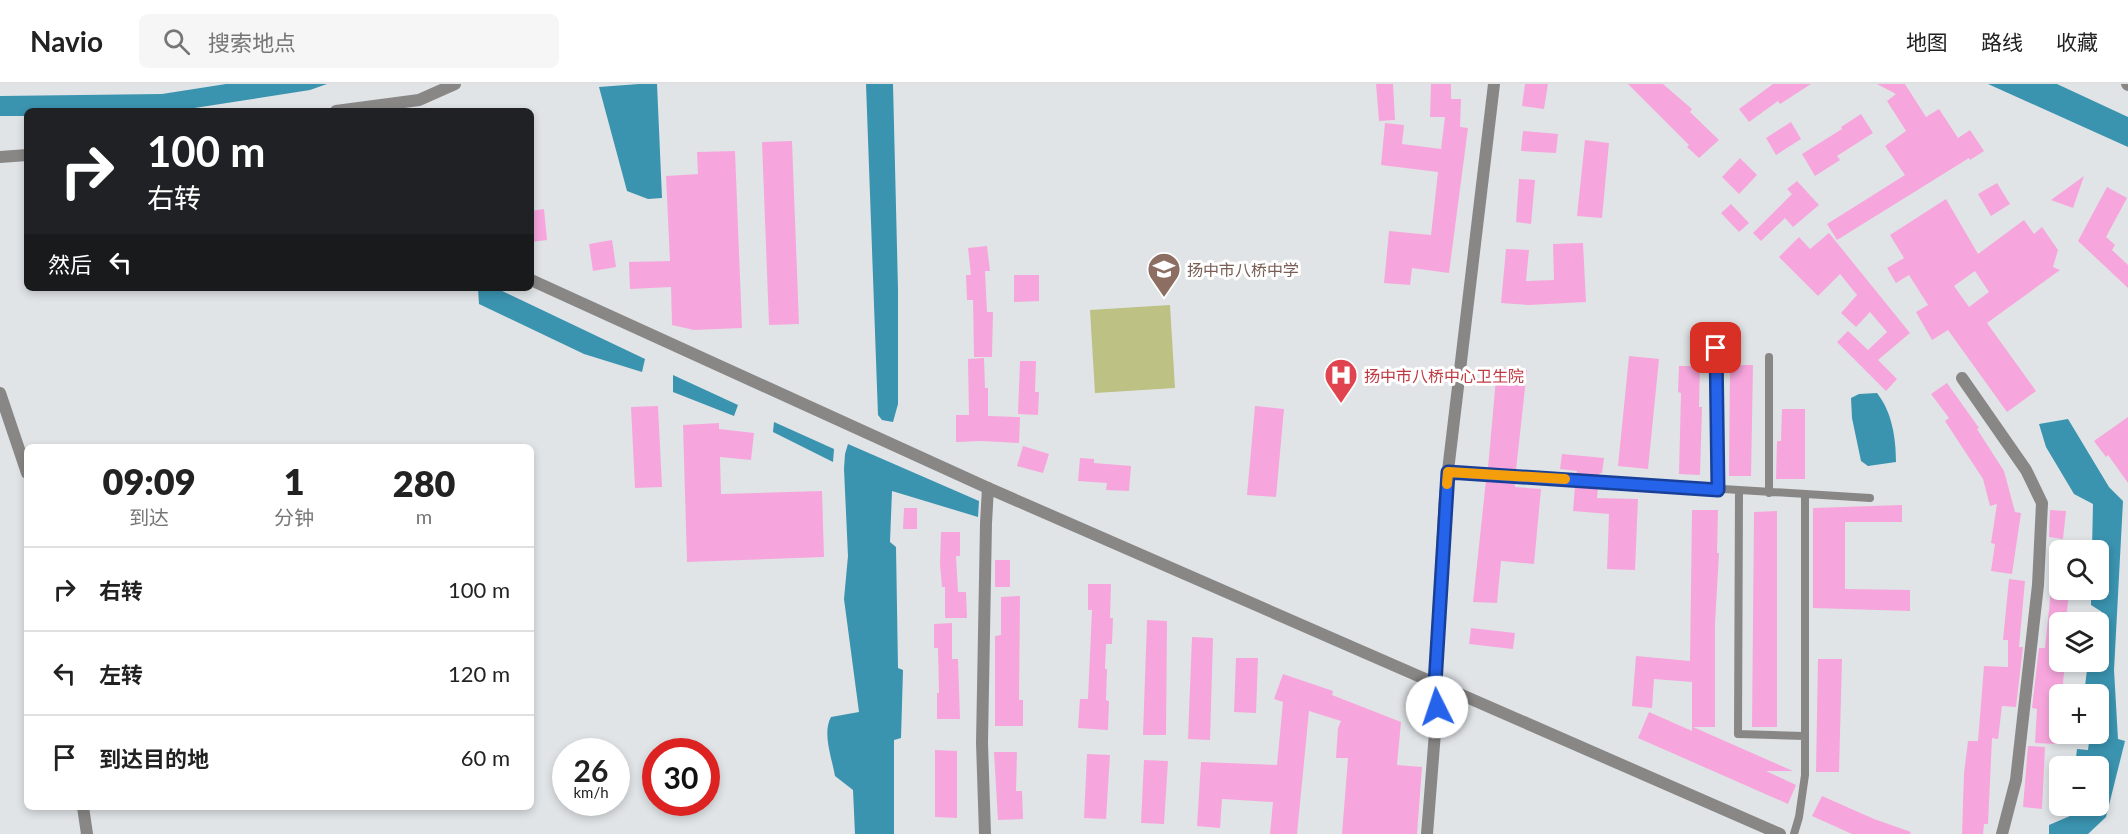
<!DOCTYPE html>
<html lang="zh">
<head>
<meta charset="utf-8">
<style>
	body { margin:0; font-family:Lato,"Noto Sans SC",sans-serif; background:#f6f6f6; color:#222; height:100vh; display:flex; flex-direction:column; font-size:22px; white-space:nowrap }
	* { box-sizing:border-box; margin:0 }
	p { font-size:20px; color:#767676 }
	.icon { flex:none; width:33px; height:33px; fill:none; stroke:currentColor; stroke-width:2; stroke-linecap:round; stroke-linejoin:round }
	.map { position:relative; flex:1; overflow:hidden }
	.drawer { position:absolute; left:24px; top:360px; width:510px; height:366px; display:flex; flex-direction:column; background:#fff; border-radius:9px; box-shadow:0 3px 9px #0003 }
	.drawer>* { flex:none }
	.hud { position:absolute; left:24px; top:24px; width:510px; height:183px; border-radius:9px; box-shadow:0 3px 9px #0003; background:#202124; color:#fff; overflow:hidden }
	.controls { position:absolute; left:2049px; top:456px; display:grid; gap:12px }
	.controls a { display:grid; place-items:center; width:60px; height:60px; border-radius:9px; background:#fff; box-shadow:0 3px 9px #0003; font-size:30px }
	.speed { position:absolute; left:552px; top:654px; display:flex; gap:12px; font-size:30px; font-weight:700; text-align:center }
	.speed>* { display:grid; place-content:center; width:78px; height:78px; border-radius:50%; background:#fff; box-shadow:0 3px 9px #0003; line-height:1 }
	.speed small { font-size:15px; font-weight:400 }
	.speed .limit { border:9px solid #d22; background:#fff; color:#111 }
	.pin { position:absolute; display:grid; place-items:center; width:51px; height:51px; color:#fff; margin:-26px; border-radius:12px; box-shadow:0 3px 9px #0006 }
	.me { position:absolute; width:66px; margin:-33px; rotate:356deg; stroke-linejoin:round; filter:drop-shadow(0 0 4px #0008) }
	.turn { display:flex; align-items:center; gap:21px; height:126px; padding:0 24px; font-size:27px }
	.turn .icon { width:78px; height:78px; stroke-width:2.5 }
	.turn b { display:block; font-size:42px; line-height:51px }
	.then { display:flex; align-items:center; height:57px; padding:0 24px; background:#0003; gap:12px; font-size:22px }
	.eta { display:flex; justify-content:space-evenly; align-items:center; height:102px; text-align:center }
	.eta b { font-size:36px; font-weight:800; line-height:42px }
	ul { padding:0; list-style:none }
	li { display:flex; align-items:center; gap:18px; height:84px; padding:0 24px; border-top:2px solid #e0e0e0 }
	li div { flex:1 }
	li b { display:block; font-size:22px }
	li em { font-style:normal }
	header { display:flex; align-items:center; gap:36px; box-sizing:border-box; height:84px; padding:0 30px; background:#fff; border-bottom:2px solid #e0e0e0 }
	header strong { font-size:28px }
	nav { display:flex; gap:33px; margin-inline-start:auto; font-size:21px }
	.search { width:420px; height:54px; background:#f6f6f6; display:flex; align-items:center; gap:15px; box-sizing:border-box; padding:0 21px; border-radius:9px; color:#767676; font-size:22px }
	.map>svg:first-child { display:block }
	.green { fill:#bdc183 }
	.water { fill:#3a93af }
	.building { fill:#f7a6dd; fill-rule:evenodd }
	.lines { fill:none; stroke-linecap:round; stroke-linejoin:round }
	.service { stroke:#898786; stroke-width:8 }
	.minor { stroke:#898786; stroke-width:12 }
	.tertiary { stroke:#898786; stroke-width:12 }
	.route-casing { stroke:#184099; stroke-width:15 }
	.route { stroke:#2563eb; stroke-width:10 }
	.slow { stroke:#f59e0b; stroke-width:10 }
	.labels { text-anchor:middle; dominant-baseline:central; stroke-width:6; stroke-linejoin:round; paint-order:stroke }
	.education-label { font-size:16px; fill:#785e54; stroke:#fff; text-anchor:start }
	.health-label { font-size:16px; fill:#be3a42; stroke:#fff; text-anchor:start }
</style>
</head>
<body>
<header>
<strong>Navio</strong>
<div class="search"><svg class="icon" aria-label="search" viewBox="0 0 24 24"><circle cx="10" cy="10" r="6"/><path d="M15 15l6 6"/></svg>搜索地点</div>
<nav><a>地图</a><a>路线</a><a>收藏</a></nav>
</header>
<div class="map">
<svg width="2128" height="750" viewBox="0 0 2128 750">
	<rect width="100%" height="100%" fill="#e0e4e6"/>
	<!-- green -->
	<path class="green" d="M1170,221L1175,304L1095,309L1090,226Z"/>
	<!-- water -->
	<path class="water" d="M226,0H327L310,6L175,27H27V32H0V12L162,10Z
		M639,0H657L662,114L648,115L627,107L599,3Z
		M866,0H893L898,205V320L893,338L882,336L878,331Z
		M1988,0H2057L2128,33V63Z
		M478,204H496L645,275L642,288L584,270L479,220Z
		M673,291L738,321L734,332L673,308Z
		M1877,309C1892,328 1896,354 1896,378L1868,382L1861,377L1852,334L1851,314L1859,310Z
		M2068,335L2109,403L2123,417L2114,586L2118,655L2125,657L2106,733L2088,750H2049V741L2070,732L2071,722H2098V682H2075L2077,665L2088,666L2090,650H2098V610H2084L2088,578H2098V538L2102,528L2091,521V506H2098V466H2092L2093,420L2074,410L2046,363L2039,340Z
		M774,338L834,365L833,378L773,348Z
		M848,360L979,417L978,433L892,407L890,458L896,463L898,584L903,586L901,654L894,656V750H855L853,706L835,692C832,674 822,649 831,633L859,628L844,515L848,472L844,385L845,370Z"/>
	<!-- building -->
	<path class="building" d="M1376,0H1393L1395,36L1379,37Z
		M1431,0H1451V15H1461L1460,43L1468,44L1449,189L1412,184L1410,201L1384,199L1389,147L1431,151L1438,88L1381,81L1385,39L1404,41L1402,60L1441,65L1445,33H1430Z
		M1525,0H1548L1544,25L1522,22Z
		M1628,0H1663L1692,25L1690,28L1719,56L1699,74L1687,63L1689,61Z
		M1773,0H1811L1780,20L1778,17L1749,38L1739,25Z
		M1877,0H1905L1926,33L1939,25L1958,54L1970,46L1984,67L1970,76L1969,74L1837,156L1827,140L1905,91L1885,62L1906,47L1887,17L1896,10Z
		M1861,30L1873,49L1837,72L1840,76L1815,92L1802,70L1842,45L1841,43Z
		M1791,38L1801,55L1776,71L1766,54Z
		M1523,47L1558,50L1556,69L1521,67Z
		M1585,56L1609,59L1602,134L1577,132Z
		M792,57L799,240L769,241L762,58Z
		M735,67L742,244L694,246L672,241L671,203L630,205L629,178L670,177L666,92L698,90L697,68Z
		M1740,74L1757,91L1739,110L1722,93Z
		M2084,92L2073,124L2051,116Z
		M1519,95L1535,96L1531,140L1516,138Z
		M1797,97L1819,121L1793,143L1785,134L1761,157L1753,149L1792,110L1787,105Z
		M1997,99L2010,120L1991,132L1978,110Z
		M2107,103L2127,114L2106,153L2115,161L2112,166L2128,181V204L2078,157Z
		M1946,115L1978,170L2024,136L2034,150L2042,143L2058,166L2053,183L2060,186L1987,239L2036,307L2007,328L1948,246L1932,256L1916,228L1928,221L1909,191L1896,199L1887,184L1904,174L1890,151ZM1975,187L1989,208L1969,223L1954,202Z
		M1731,120L1749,139L1739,148L1721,129Z
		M544,125L547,156L531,158V127Z
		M1829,149L1910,249L1878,276L1897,295L1886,307L1837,258L1848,247L1868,266L1887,248L1870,228L1856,243L1841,229L1857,211L1840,190L1818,212L1779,173L1799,153L1810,165Z
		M612,156L616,183L593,187L589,160Z
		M1583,159L1586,218L1529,221L1501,219L1506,165L1529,166L1526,197L1554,196L1553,160Z
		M987,162L990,187H985L987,228H993L992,273H974L973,216H967L966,191H971L968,164Z
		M1014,191H1039V217L1014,218Z
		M1629,272L1659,275L1648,385L1618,382Z
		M984,274L985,304H988V332L1020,333L1019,359L981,357L956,358V331H969L968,275Z
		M1020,277H1036L1035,308H1039L1038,331L1018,330Z
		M1730,281H1753L1751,392H1729Z
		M1679,282H1700L1699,323H1702L1700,391L1679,390L1681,309L1678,308Z
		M1497,283L1527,286L1516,386L1488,384Z
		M1947,299L1979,344L1977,345L2004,387L2015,428L2021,429L2012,490L1991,487L1995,460L1991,459L1997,420L1990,422L1983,395L1945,337L1949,334L1931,310Z
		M658,322L662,403L635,404L631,323Z
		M1255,322L1284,325L1276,413L1247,411Z
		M1782,325H1805V395H1776L1777,357H1781Z
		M2128,333V399L2108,371L2106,373L2094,357Z
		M719,339V345L754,349L751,376L720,373L721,410L822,407L824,473L687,478L683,341Z
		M1023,362L1049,370L1043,389L1017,382Z
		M1562,370L1604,374L1602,389H1600L1599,391L1576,390L1577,387L1560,385Z
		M1080,374L1094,375V379L1131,382L1129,407L1106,406L1107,399L1078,397Z
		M1486,396L1515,398V403L1541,405L1534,480L1501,477L1497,519L1473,518Z
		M1575,402L1598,403L1597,414L1638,415L1635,486L1607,485L1609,430L1573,427Z
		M1902,421V438H1845V505L1910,506V527L1813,524V424Z
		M904,424H917V445H903Z
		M1692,426H1718L1717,469H1719L1715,540V643H1693L1793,687H1766L1796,701L1788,720L1638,654L1649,628L1692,647V598L1654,595L1652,624L1632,622L1636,572L1690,577Z
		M2050,426L2066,427L2063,455L2049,453Z
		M1777,427V643H1752L1754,428Z
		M941,448H960V472H956L958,508H966L967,534H945V503H942L940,480Z
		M995,476H1010V503H995Z
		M2009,495L2025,497L2019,563H2023L2016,623L2002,622L1998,655L1992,654L1988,740H1984L1983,750H1962L1964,689L1968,657H1978L1984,582L2008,583V556H2003Z
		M1088,500H1111L1110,534H1113L1112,560H1106L1105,585H1107L1106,616L1109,617L1108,646L1078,644L1080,615H1088L1092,526H1088Z
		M2051,506H2069L2066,538H2060V578H2065L2062,610H2060L2057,660L2035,659L2037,625L2032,624L2039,564H2045Z
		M1020,512L1019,616H1023V642H995V552L1001,551V513Z
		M1147,536L1167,537L1166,651H1143Z
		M952,539V575H958L960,635H937V609H939L938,564H934V540Z
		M1471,544L1515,549L1513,565L1469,560Z
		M1192,553L1213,554L1210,656L1188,655Z
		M1236,574H1258L1256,629L1234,628Z
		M1818,575H1842L1839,688H1816Z
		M1283,590L1333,607L1332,611L1401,638L1397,681L1422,683L1417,750H1342L1348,674H1336L1338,644L1341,637L1309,627L1297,750H1270L1273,718L1222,715L1220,744L1197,742L1201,678L1277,681L1283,618L1274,615Z
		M2028,662L2045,663L2042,725L2023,723Z
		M935,666L957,667V734L935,733Z
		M994,668H1017L1016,707H1022L1023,735L998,736Z
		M1087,670L1110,671L1106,735L1084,734Z
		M1144,676L1168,677L1164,740L1141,739Z
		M1822,712L1874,735L1911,748L1910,750H1852L1812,732Z"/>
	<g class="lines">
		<!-- service -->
		<path class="service" d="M1716,264L1718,406
			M1448,388L1870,414
			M1739,407L1738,650L1805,652
			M1769,409V273
			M1794,750L1799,733L1805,691V411"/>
		<!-- minor -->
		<path class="minor" d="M1962,294L2026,386L2042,419L2038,501L2016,696L2002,750
			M0,309L27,389
			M83,723L87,750
			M985,750L982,659L986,439L988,404
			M1427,750L1437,623L1435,600L1445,412L1494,0"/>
		<!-- tertiary -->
		<path class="tertiary" d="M2127,0L2128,1
			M336,27L419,16L455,0
			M0,73L27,71
			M531,196L988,404L1780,750"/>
	</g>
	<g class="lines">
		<defs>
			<path id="route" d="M1437,623L1435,600L1448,388L1718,406L1716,264"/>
		</defs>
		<!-- route casing -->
		<use href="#route" class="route-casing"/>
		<!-- route -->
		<use href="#route" class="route"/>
		<!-- slow -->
		<path class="slow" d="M1447,400L1448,388L1565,395"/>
	</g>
	<!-- icons -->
	<defs>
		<symbol id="school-pin" viewBox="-11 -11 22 30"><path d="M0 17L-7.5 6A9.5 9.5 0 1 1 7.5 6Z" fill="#8d6e63" stroke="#fff"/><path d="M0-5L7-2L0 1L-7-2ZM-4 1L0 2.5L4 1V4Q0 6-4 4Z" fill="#fff"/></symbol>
		<symbol id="hospital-pin" viewBox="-11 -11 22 30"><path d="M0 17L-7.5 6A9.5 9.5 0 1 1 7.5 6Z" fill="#e0444e" stroke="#fff"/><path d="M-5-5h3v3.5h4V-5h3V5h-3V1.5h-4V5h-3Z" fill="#fff"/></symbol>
	</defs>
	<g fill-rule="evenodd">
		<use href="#school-pin" x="1145" y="166" width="38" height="52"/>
		<use href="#hospital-pin" x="1322" y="272" width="38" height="52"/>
	</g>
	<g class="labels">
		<!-- education labels -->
		<g class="education-label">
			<text x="1187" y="185">扬中市八桥中学</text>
		</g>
		<!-- health labels -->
		<g class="health-label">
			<text x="1364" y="291">扬中市八桥中心卫生院</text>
		</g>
	</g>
</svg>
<div class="controls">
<a><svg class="icon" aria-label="search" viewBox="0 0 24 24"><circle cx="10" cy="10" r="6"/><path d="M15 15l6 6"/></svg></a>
<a><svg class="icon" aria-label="layers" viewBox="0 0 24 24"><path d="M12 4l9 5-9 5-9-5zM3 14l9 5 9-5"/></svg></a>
<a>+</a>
<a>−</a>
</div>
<div class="speed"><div>26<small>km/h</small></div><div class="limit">30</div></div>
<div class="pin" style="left:1716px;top:264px;background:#d93025"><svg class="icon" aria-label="arrive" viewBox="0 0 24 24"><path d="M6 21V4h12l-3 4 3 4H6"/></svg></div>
<svg class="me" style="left:1437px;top:623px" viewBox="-20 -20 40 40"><circle r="19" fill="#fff"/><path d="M0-13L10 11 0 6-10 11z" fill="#2563eb"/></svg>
<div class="hud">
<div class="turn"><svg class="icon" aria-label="right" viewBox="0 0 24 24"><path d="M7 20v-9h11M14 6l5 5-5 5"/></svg><div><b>100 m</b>右转</div></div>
<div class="then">然后<svg class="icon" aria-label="left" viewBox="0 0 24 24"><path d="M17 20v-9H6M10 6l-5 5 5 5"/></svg></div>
</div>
<section class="drawer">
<div class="eta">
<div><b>09:09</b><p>到达</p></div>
<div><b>1</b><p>分钟</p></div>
<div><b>280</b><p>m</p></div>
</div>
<ul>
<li><svg class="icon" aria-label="right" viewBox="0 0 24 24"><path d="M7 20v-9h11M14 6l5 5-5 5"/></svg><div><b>右转</b></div><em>100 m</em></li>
<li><svg class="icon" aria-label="left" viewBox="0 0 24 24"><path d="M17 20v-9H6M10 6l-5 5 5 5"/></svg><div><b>左转</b></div><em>120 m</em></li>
<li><svg class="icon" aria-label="arrive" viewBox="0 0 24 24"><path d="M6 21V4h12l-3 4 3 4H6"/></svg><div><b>到达目的地</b></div><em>60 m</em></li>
</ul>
</section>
</div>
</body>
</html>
